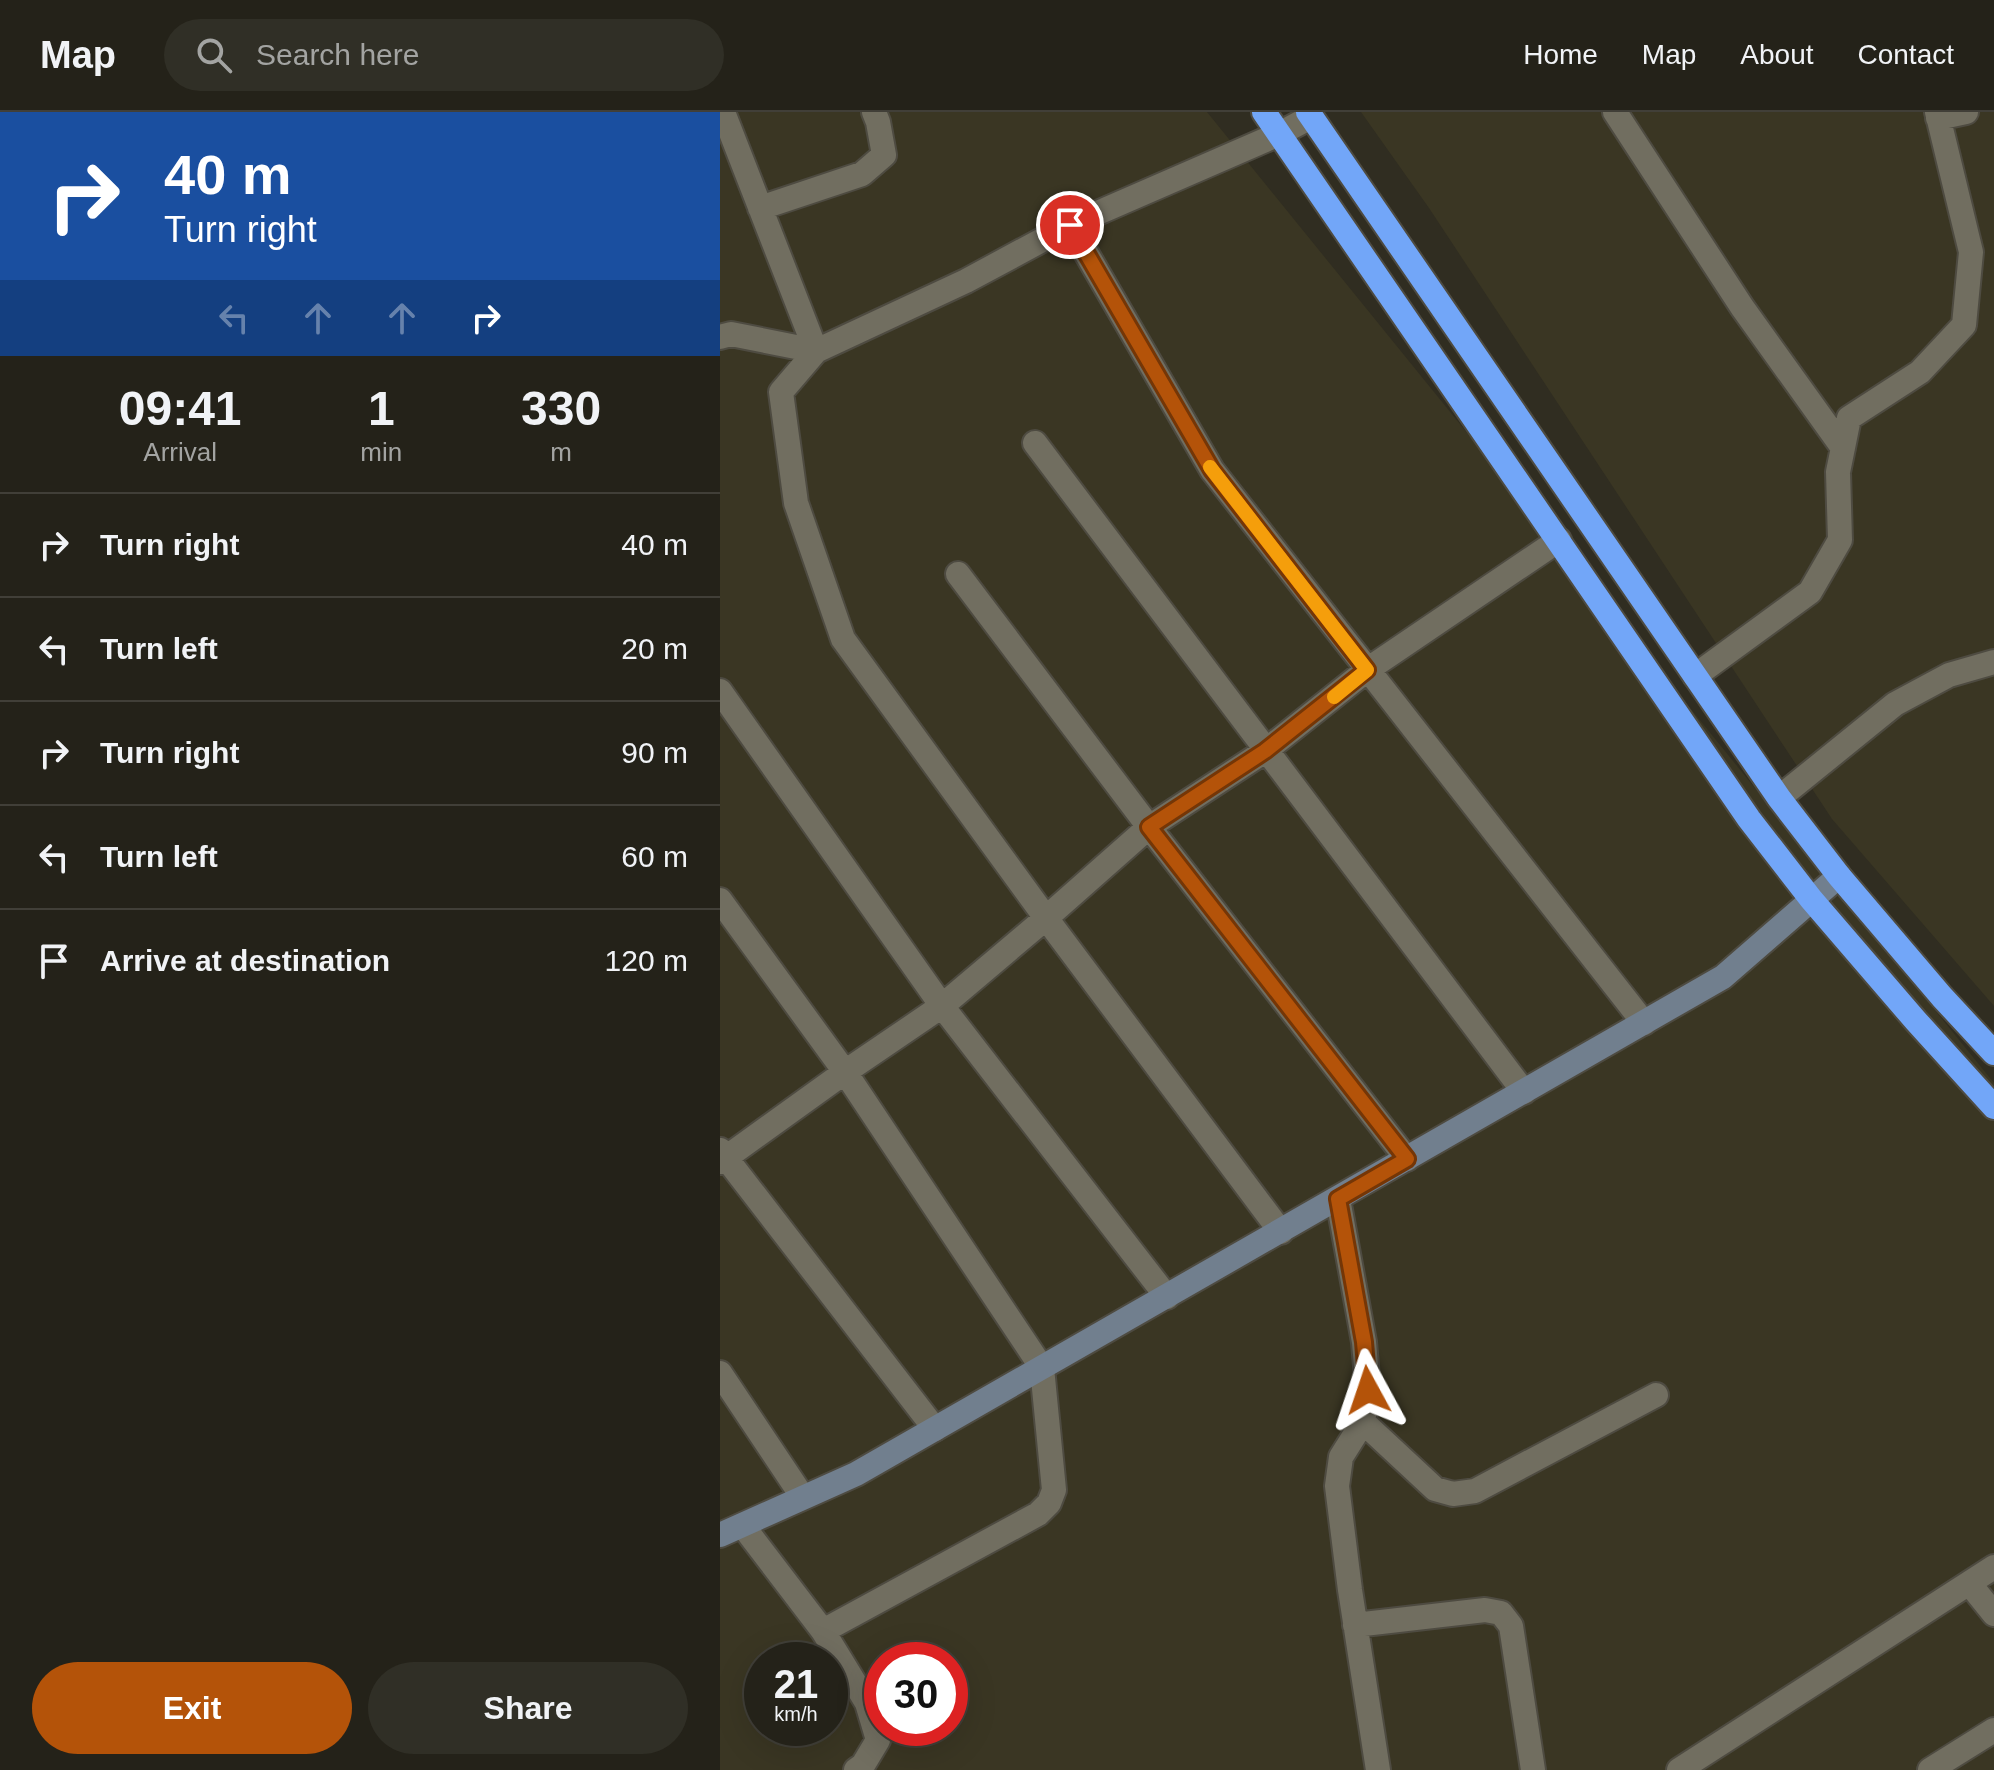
<!DOCTYPE html>
<html lang="en">
<head>
<meta charset="utf-8">
<style>
	body { margin:0; font-family:Arial,sans-serif; background:#302f26; color:#f1f3f6; height:100vh; display:flex; flex-direction:column; font-size:30px; white-space:nowrap }
	* { box-sizing:border-box; margin:0 }
	p { font-size:26px; color:#a3a4a2 }
	.icon { flex:none; width:44px; height:44px; fill:none; stroke:currentColor; stroke-width:2; stroke-linecap:round; stroke-linejoin:round }
	.map { position:relative; flex:1; overflow:hidden }
	.details { display:flex; flex-direction:column; background:#242219; width:720px }
	.details>* { flex:none }
	.top-card { background:#1a4fa0; color:#fff; overflow:hidden }
	.speed { position:absolute; left:24px; top:1530px; display:flex; gap:16px; font-size:40px; font-weight:700; text-align:center }
	.speed>* { display:grid; place-content:center; width:104px; height:104px; border-radius:50%; background:#242219; box-shadow:0 8px 32px #0002,0 0 0 2px #413f38; line-height:1 }
	.speed small { font-size:20px; font-weight:400 }
	.speed .limit { border:12px solid #d22; background:#fff; color:#111 }
	.pin { position:absolute; display:grid; place-items:center; width:68px; height:68px; color:#fff; margin:-34px; border:4px solid #fff; border-radius:50%; box-shadow:0 2px 8px #0007 }
	.me { position:absolute; width:88px; margin:-44px; rotate:355deg; stroke-linejoin:round; filter:drop-shadow(0 0 6px #0008) }
	.turn { display:flex; align-items:center; gap:28px; height:168px; padding:0 32px; font-size:36px }
	.turn .icon { width:104px; height:104px; stroke-width:2.5 }
	.turn b { display:block; font-size:56px; line-height:68px }
	.lanes { display:flex; align-items:center; height:76px; padding:0 32px; background:#0003; justify-content:center; gap:40px; direction:ltr }
	.lanes .off { opacity:.35 }
	.eta { display:flex; justify-content:space-evenly; align-items:center; height:136px; text-align:center }
	.eta b { font-size:48px; font-weight:700; line-height:56px }
	.action { display:flex; gap:16px; margin-top:auto; padding:16px 32px }
	.action a { flex:1; height:92px; border-radius:48px; background:#b45309; color:#fff; font-size:32px; font-weight:700; line-height:92px; text-align:center }
	.action a+a { background:#302f26; color:#f1f3f6 }
	ul { padding:0; list-style:none }
	li { display:flex; align-items:center; gap:24px; height:104px; padding:0 32px; border-top:2px solid #413f38 }
	li div { flex:1 }
	li b { display:block; font-size:30px }
	li em { font-style:normal }
	header { display:flex; align-items:center; gap:48px; box-sizing:border-box; height:112px; padding:0 40px; background:#242219; border-bottom:2px solid #413f38 }
	header strong { font-size:38px }
	nav { display:flex; gap:44px; margin-inline-start:auto; font-size:28px }
	.search { width:560px; height:72px; background:#302f26; display:flex; align-items:center; gap:20px; box-sizing:border-box; padding:0 28px; border-radius:44px; color:#a3a4a2; font-size:30px }
	main { display:flex; flex:1; min-height:0 }
	.map>svg:first-child { display:block }
	.built { fill:#3a3623; fill-rule:evenodd }
	.lines { fill:none; stroke-linecap:round; stroke-linejoin:round }
	.street-casing { stroke:#4e4b41; stroke-width:28 }
	.secondary-casing { stroke:#4e4b41; stroke-width:28 }
	.highway-casing { stroke:#4e4b41; stroke-width:28 }
	.street { stroke:#716e60; stroke-width:24 }
	.secondary { stroke:#717f8e; stroke-width:24 }
	.highway { stroke:#72a6f8; stroke-width:24 }
	.route-casing { stroke:#753606; stroke-width:20 }
	.route { stroke:#b45309; stroke-width:14 }
	.slow { stroke:#f59e0b; stroke-width:14 }
</style>
</head>
<body>
<header>
<strong>Map</strong>
<div class="search"><svg class="icon" aria-label="search" viewBox="0 0 24 24"><circle cx="10" cy="10" r="6"/><path d="M15 15l6 6"/></svg>Search here</div>
<nav><a>Home</a><a>Map</a><a>About</a><a>Contact</a></nav>
</header>
<main>
<section class="details">
<div class="top-card">
<div class="turn"><svg class="icon" aria-label="right" viewBox="0 0 24 24"><path d="M7 20v-9h11M14 6l5 5-5 5"/></svg><div><b>40 m</b>Turn right</div></div>
<div class="lanes"><svg class="icon off" aria-label="left" viewBox="0 0 24 24"><path d="M17 20v-9H6M10 6l-5 5 5 5"/></svg><svg class="icon off" aria-label="ahead" viewBox="0 0 24 24"><path d="M12 20V5M6 11l6-6 6 6"/></svg><svg class="icon off" aria-label="ahead" viewBox="0 0 24 24"><path d="M12 20V5M6 11l6-6 6 6"/></svg><svg class="icon" aria-label="right" viewBox="0 0 24 24"><path d="M7 20v-9h11M14 6l5 5-5 5"/></svg></div>
</div>
<div class="eta">
<div><b>09:41</b><p>Arrival</p></div>
<div><b>1</b><p>min</p></div>
<div><b>330</b><p>m</p></div>
</div>
<ul>
<li><svg class="icon" aria-label="right" viewBox="0 0 24 24"><path d="M7 20v-9h11M14 6l5 5-5 5"/></svg><div><b>Turn right</b></div><em>40 m</em></li>
<li><svg class="icon" aria-label="left" viewBox="0 0 24 24"><path d="M17 20v-9H6M10 6l-5 5 5 5"/></svg><div><b>Turn left</b></div><em>20 m</em></li>
<li><svg class="icon" aria-label="right" viewBox="0 0 24 24"><path d="M7 20v-9h11M14 6l5 5-5 5"/></svg><div><b>Turn right</b></div><em>90 m</em></li>
<li><svg class="icon" aria-label="left" viewBox="0 0 24 24"><path d="M17 20v-9H6M10 6l-5 5 5 5"/></svg><div><b>Turn left</b></div><em>60 m</em></li>
<li><svg class="icon" aria-label="arrive" viewBox="0 0 24 24"><path d="M6 21V4h12l-3 4 3 4H6"/></svg><div><b>Arrive at destination</b></div><em>120 m</em></li>
</ul>
<div class="action"><a>Exit</a><a>Share</a></div>
</section>
<div class="map">
<svg width="1274" height="1658" viewBox="0 0 1274 1658">
	<rect width="100%" height="100%" fill="#302d21"/>
	<!-- built -->
	<path class="built" d="M0,0H487L1274,971V1658H0ZM42,1548H110V1616H42ZM162,1548H230V1616H162Z
		M641,0H1274V894L1112,707L709,96Z"/>
	<g class="lines">
		<defs>
			<path id="street" d="M3,0L96,239
				M895,0L1022,195L1123,336
				M1218,6L1246,0
				M40,96L142,62L164,43L158,10L154,0
				M350,113L492,358L924,911
				M0,225L11,222L96,239
				M315,331L804,980
				M238,462L429,715L687,1047
				M975,564L1090,480L1120,428L1118,360L1129,306L1200,260L1244,213L1251,140L1217,0
				M0,579L222,894L447,1185
				M1059,686L1175,592L1229,563L1274,550
				M0,788L125,960L322,1256L334,1378L329,1391L318,1402L103,1519
				M0,1038L215,1317
				M0,1050L125,960L222,894L326,806L429,715L545,639L647,558L839,428
				M618,1087L644,1230L648,1278L643,1310L621,1345L617,1374L630,1478L658,1658
				M561,1120L326,806L123,527L76,391L61,280L96,239L246,169L350,113L559,22L591,5
				M0,1261L82,1384
				M643,1310L715,1377L733,1382L755,1379L936,1283
				M23,1414L103,1519L147,1591L158,1628L143,1653L136,1658
				M1249,1471L1274,1502
				M635,1513L765,1498L781,1501L791,1514L813,1658
				M959,1658L1274,1455
				M1210,1658L1274,1618"/>
			<path id="secondary" d="M0,1423L136,1362L1003,865L1119,764"/>
			<path id="highway" d="M544,0L1029,707L1091,787L1196,909L1274,995
				M588,0L1059,686L1119,764L1222,885L1274,941"/>
		</defs>
		<!-- street casing -->
		<use href="#street" class="street-casing"/>
		<!-- secondary casing -->
		<use href="#secondary" class="secondary-casing"/>
		<!-- highway casing -->
		<use href="#highway" class="highway-casing"/>
		<!-- street -->
		<use href="#street" class="street"/>
		<!-- secondary -->
		<use href="#secondary" class="secondary"/>
		<!-- highway -->
		<use href="#highway" class="highway"/>
	</g>
	<g class="lines">
		<defs>
			<path id="route" d="M350,113L492,358L647,558L545,639L429,715L687,1047L618,1087L644,1230L648,1278"/>
		</defs>
		<!-- route casing -->
		<use href="#route" class="route-casing"/>
		<!-- route -->
		<use href="#route" class="route"/>
		<!-- slow -->
		<path class="slow" d="M490,355L647,558L614,585"/>
	</g>
</svg>
<div class="speed"><div>21<small>km/h</small></div><div class="limit">30</div></div>
<div class="pin" style="left:350px;top:113px;background:#d93025"><svg class="icon" aria-label="arrive" viewBox="0 0 24 24"><path d="M6 21V4h12l-3 4 3 4H6"/></svg></div>
<svg class="me" style="left:648px;top:1278px" viewBox="-20 -20 40 40"><path d="M0-17L14 15 0 8-14 15z" fill="#b45309" stroke="#fff" stroke-width="4"/></svg>
</div>
</main>
</body>
</html>
